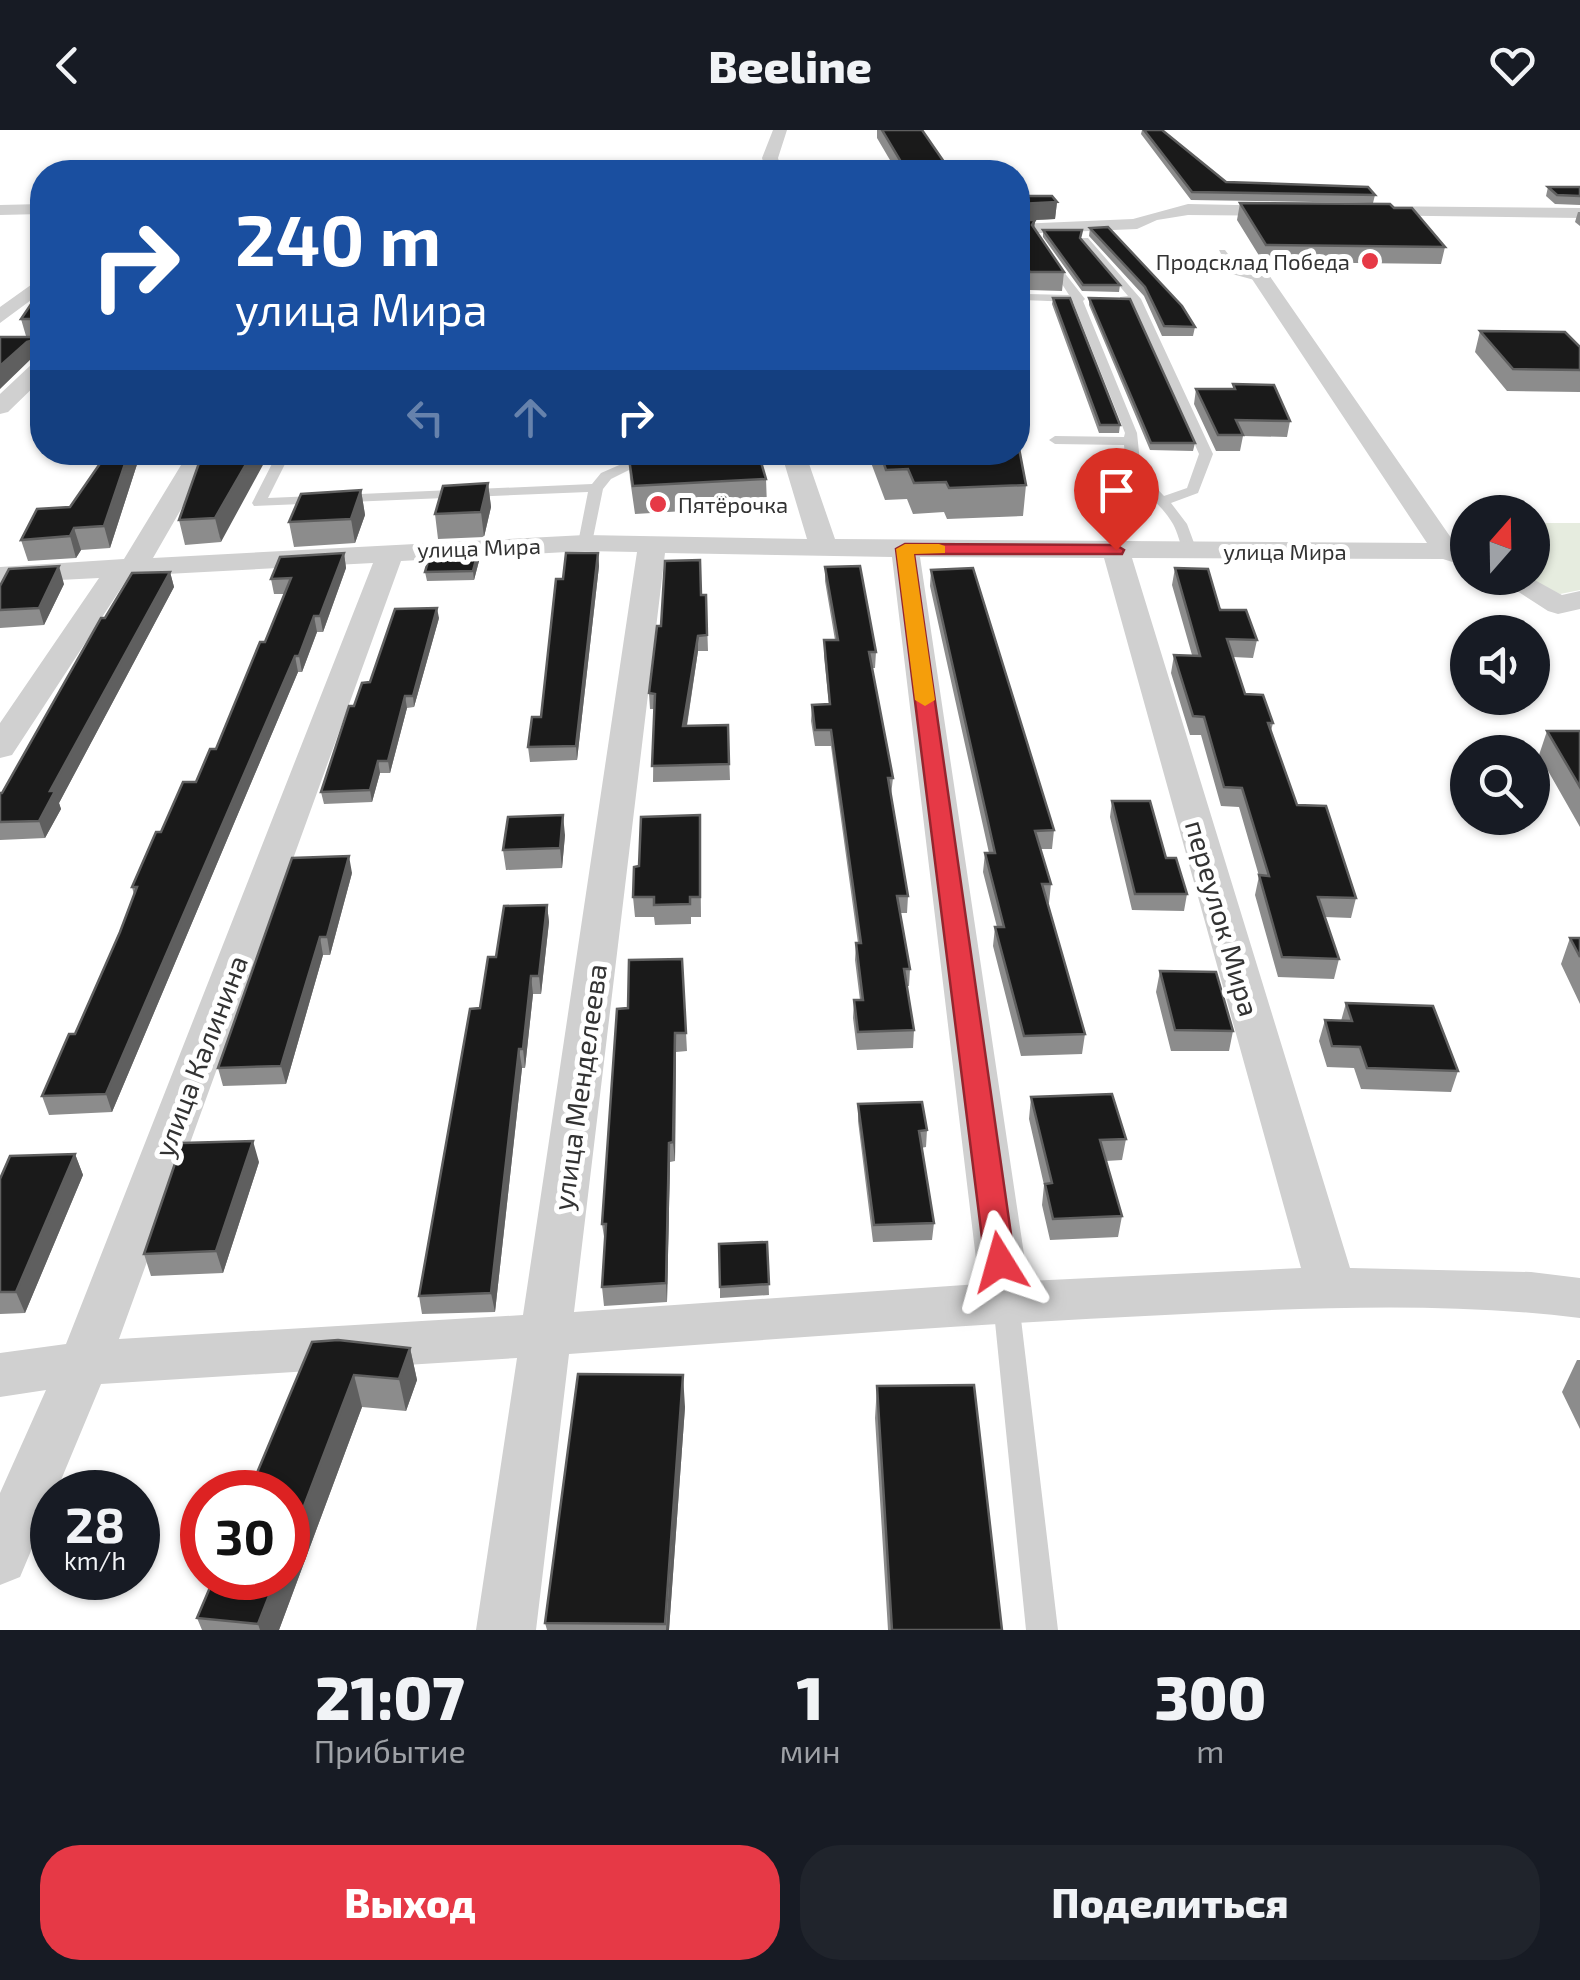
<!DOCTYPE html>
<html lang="ru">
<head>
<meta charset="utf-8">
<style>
	body { margin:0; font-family:"Exo 2",sans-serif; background:#20242c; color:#f1f3f6; height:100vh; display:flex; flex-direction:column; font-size:38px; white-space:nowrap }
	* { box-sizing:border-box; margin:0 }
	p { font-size:32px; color:#9ea1a6 }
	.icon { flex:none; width:55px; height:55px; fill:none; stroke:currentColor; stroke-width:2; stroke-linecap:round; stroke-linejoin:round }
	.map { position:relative; height:1500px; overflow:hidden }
	.sheet { display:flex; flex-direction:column; background:#171b24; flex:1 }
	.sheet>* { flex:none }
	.hud { position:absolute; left:30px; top:30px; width:1000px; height:305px; border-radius:40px; box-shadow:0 2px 8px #0004; background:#1a4fa0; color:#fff; overflow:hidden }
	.needle { width:65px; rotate:20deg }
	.fabs { position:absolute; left:1450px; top:365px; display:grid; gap:20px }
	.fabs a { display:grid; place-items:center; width:100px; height:100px; border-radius:50%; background:#171b24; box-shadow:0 2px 8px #0004; font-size:50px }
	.speed { position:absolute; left:30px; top:1340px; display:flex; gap:20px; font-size:50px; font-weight:700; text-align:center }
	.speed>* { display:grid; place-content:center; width:130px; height:130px; border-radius:50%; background:#171b24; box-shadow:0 2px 8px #0004; line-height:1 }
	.speed small { font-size:25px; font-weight:400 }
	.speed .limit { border:15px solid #d22; background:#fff; color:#111 }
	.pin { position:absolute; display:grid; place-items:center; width:85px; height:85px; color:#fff; margin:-102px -42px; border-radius:50% 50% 50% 0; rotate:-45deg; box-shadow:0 0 10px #0007 }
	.pin .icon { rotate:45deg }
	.me { position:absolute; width:110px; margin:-55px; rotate:352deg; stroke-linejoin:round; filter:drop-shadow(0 0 8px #0008) }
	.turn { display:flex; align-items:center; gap:35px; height:210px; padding:0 40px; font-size:45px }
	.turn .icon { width:130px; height:130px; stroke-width:2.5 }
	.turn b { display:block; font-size:70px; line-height:85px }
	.lanes { display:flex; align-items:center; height:95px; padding:0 40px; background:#0003; justify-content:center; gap:50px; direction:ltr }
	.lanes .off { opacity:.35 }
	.eta { display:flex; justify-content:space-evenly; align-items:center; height:170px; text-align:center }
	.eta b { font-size:60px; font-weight:800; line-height:70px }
	.action { display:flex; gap:20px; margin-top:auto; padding:20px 40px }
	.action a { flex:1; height:115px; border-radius:40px; background:#e63946; color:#fff; font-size:40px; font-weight:800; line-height:115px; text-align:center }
	.action a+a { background:#20242c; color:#f1f3f6 }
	header { display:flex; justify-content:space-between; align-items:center; height:130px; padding:0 40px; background:#171b24; font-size:45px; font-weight:800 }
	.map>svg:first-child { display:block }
	.green { fill:#e6ecdf }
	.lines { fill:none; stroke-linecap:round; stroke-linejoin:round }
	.service { fill:#d0d0d0; fill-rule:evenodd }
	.minor { fill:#d0d0d0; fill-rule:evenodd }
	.wall { fill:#8c8c8c }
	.shaded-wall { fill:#5f5f5f }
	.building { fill:#1a1a1a; stroke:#5f5f5f; stroke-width:2.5 }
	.route { fill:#e63946; stroke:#96252e; stroke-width:2.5 }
	.slow { fill:#f59e0b }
	.poi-dot { fill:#e63946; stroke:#fff; stroke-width:4 }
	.labels { text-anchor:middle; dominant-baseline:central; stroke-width:10; stroke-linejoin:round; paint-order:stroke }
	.far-poi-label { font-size:22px; fill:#333; stroke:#fff; text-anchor:end }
	.far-street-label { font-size:22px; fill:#333; stroke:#fff }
	.street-label { font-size:28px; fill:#333; stroke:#fff }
</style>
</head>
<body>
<header><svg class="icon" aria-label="back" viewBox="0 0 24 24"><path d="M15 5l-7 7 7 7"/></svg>Beeline<svg class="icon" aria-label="heart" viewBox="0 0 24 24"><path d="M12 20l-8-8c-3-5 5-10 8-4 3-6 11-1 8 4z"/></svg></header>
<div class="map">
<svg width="1580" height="1500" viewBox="0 0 1580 1500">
	<rect width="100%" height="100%" fill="#fff"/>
	<!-- green -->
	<path class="green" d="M1533,393H1580V460L1560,464L1527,448H1532Z"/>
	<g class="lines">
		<!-- service -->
		<path class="service" d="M1082,108H1088L1141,169L1213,324L1198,363L1171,373L1187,394L1197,421L1195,424H1185C1180,415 1178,403 1173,394C1156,365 1127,355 1124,315L1055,314L1049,310L1055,306L1124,307L1125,303L1073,172L1023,170L1018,167V154L1027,164L1069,165L1044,126L1049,123L1085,169L1083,171L1137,303L1140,332L1149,350L1164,366L1187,358L1199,324L1132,172L1120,171V167L1128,166L1082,112Z
			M1219,120H1225L1240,140L1267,149L1262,152L1232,144Z
			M1018,270L1024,274V298L1018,302Z
			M278,322H291L268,368L592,354L601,343L633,329L632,322H645L647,331L611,349L603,359L592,413L585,417L578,413L588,362L254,376L252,373Z
			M1006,1161L1015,1164L1019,1172L1058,1500H1026L993,1172L997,1164Z"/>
		<!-- minor -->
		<path class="minor" d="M773,0H787L778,28L782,42H766L762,28Z
			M42,74V84L0,85V75Z
			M1188,74L1288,76L1297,81L1288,86L1188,85L1157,90L1137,99L1018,104V94L1133,89Z
			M1363,76L1580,78V88L1357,85L1354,81Z
			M1262,143L1269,145L1456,415L1468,419V437L1443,429L1132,428L1350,1138L1531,1142L1580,1148V1188C1443,1171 1303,1178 1165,1185C966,1194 768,1210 569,1224L536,1500H476L517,1228L101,1254L56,1362H52V1371L20,1447L0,1455V1363L46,1260L0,1267V1223L66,1214L373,433L129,446L12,625L0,628V593L99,448L0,453V437L124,429L189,322H214L153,428L585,405L807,409L781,322H805L835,409L1427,413L1252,149ZM585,421L637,422L523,1185L119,1209L401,431ZM665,423L892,427L979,1154L574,1182ZM920,427L1104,428L1301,1138L1028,1151Z
			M42,147V162L0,193V177Z
			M42,230V249L8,282L0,284V264L34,232Z
			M1497,448H1531L1562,465L1580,461V479L1558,484L1548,481Z"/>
	</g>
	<!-- wall -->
	<path class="wall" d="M877,0H922L951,42H897L877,8Z
		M1142,0H1162L1226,52L1375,65L1373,73L1191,70L1141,4Z
		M1018,52L1028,66L1057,72L1055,89L1035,90L1034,98L1064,142L1062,161L1029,160L1018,150Z
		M1548,57H1580V75L1555,74L1546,66Z
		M1240,73L1394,78L1445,117L1441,134L1263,132L1237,90Z
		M1578,82H1580V96L1575,92Z
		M1090,98L1195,197L1193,206H1162L1144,166L1089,106Z
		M1043,100L1081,106L1080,109L1120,155L1119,162L1082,161L1043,107Z
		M42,158V226L31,229L39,206H26L21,189Z
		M1053,168L1120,295L1119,303H1099L1052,174Z
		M1089,168L1195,313L1193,321L1150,320L1089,175Z
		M1480,201L1580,217V262L1507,261L1475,222Z
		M1233,254L1290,291L1287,307L1243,306L1240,321H1216L1194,274L1196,259H1233Z
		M108,322H141L110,418L81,420L76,428L28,431L21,410L70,377Z
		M206,322L221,412L185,415L179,390Z
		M628,322L766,349L767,376L635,384L630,349Z
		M870,322H1018L1026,355L1023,386L947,389L944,382L913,384L907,369L885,370L870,330Z
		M488,353L491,377L484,407L438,409L435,384Z
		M361,360L365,385L355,413L294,417L289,392Z
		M344,423L346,438L323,502H317L302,542H298L112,982L49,985L42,966L75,904L120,802L134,765L132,757L161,702L196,652L216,619L265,512L285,464H274L271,449Z
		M598,423L599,436L577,630L530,632L528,617L541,587L563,449Z
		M479,431L474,450L427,451L425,442Z
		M825,437L876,522L875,538H872L893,648L891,665L908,766L907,783H900L910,839L909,856H906L914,900L913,918L857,920L853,888L854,870H860L855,830L856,813H858L831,616H815L811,591L812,575L829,574L824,526V510H835L825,451Z
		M1175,438L1257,510L1253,528L1233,527L1245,564L1273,593L1271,601L1297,675L1356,768L1351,788L1325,787L1339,829L1334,849L1278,847L1255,765L1259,746L1239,677L1221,676L1201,605H1190L1171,543L1174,525H1192L1172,455Z
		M931,440L1054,700L1052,719H1040L1051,754L1049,773H1047L1085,904L1082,924L1021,926L993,816L995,797H997L983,742L985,723H989L930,456Z
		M170,442L174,457L59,673L61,679L45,708L0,710V663H2L105,488Z
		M64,454L44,495L0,498V456Z
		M701,465H706L708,521H698L687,596L728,595L730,650L653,652L654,579H650L649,563L661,496Z
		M439,488L414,577L407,578L390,643H380L372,672L324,674L321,662L354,576L370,552Z
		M1547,601H1580V697L1539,625Z
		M1112,671L1166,728L1187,764L1184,781L1132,780L1110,687Z
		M700,685L701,787H691V794L655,795L654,787H635L633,767L639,736Z
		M565,705L562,738L506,740L503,720Z
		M352,743L330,825H323L286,954L223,956L218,938Z
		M547,775L549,792L541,864H533L525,938H522L495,1182L422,1184L419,1166L480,878L496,827Z
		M1570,808H1580V874L1561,834Z
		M682,829L687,921L676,922L675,1031L670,1032L667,1172L604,1176L602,1157L605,1113L602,1094L628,878Z
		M1160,841L1233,901L1229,921H1171L1156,862Z
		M1346,873L1458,941L1451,962L1361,959L1354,938L1327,937L1319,911L1325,890L1341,891Z
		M1031,967L1126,1009L1122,1030L1106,1031L1122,1086L1118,1107L1050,1110L1042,1075L1044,1055L1029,989Z
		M858,974L927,1000L926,1017L921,1018L934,1093L932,1110L873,1112L858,991Z
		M75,1024L83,1045L25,1183L0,1184V1049Z
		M259,1032L223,1143L151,1146L144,1124Z
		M767,1112L769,1165L720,1168V1157Z
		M312,1212L410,1218L417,1250L406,1281L362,1277L279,1500H202L197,1488Z
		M1577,1230H1580V1299L1562,1262Z
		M877,1256L1002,1500H888L875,1288Z
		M685,1277L669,1500H547L545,1493Z"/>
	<!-- shaded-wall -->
	<path class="shaded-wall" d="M1057,72L1055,89L1035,90L1033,107L1018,91V74Z
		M42,205V226L31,229L0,259V236L27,212Z
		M129,322H141L110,418L104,396Z
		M253,322H270L221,412L215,388Z
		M488,353L491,377L484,407L481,382Z
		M361,360L365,385L355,413L351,389Z
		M74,398L81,420L76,428L70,406Z
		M478,422L479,431L474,450L473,441Z
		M344,423L346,438L323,502L320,486Z
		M598,423L599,436L577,630L576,616Z
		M59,436L64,454L44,495L39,478Z
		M170,442L174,457L59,673L61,679L45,708L39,691L50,661Z
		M437,478L439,488L414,577L413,566Z
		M314,486L317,502L302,542L299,526Z
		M698,506V521L684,613L683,596Z
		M295,526L298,542L112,982L106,964Z
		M405,566L407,578L390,643L388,631Z
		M378,631L380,643L372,672L370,660Z
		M563,685L565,705L562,738L560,718Z
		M349,726L352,743L330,825L327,807Z
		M547,775L549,792L541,864L539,846Z
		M320,807L323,825L286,954L281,936Z
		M531,846L533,864L525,938L523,919Z
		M675,903L676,922L675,1031L673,1012Z
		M519,919L522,938L495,1182L491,1163Z
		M253,1011L259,1032L223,1143L216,1121Z
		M669,1013L670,1032L667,1172L666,1153Z
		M75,1024L83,1045L25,1183L16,1162Z
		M410,1218L417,1250L406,1281L399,1249Z
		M354,1245L362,1277L279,1500H260L258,1494L276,1448H288V1418Z
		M683,1245L685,1277L669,1500H666Z"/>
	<!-- building -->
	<path class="building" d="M882,0H922L951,42H907Z
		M1144,0H1162L1226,52L1368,57L1375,65L1192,62Z
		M1018,52L1028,66H1052L1057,72L1018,74Z
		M1548,57H1580V66L1557,65Z
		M1240,73L1390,74L1394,78H1412L1445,117L1266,115Z
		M1018,88L1020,90H1035L1032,95L1064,142H1030L1020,132L1018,139Z
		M1108,97L1182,176L1195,197L1164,196L1145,157L1090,98Z
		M1043,100H1082L1080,108L1120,155H1083Z
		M42,158V205L38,209L27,212L0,236V207H37L41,204L40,189H21Z
		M1053,168H1070L1120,295H1100Z
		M1089,168L1130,169L1195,313H1151Z
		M1480,201L1565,202L1580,217V240L1513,239Z
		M1233,254L1274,255L1290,291L1236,290L1243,305H1218L1196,259H1235Z
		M1018,313L1026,355L949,358L946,352L914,353L908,339L886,340L880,322H1018Z
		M108,322H129L104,396L74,398L70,406L21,410L37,379L70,377Z
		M206,322H253L215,388L179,390L199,333Z
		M628,322H758L766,349L633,356Z
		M488,353L481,382L435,384L443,356Z
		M361,360L351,389L289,392L301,364Z
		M478,422L473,441L425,442L430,425Z
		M344,423L320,486H314L299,526H295L106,964L42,966L69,904H75L120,802L137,757H132L156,702H161L183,652H196L210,619H216L260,512H265L291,448L271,449L280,427Z
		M566,423H598L576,616L528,617L532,587H541L556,449H563Z
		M700,430L701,465H706L707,505L698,506L683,596L728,595L729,634L652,636L655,564L649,563L657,496H661L665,431Z
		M59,436L39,478L0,480V456L9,439Z
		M860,436L876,522H869L893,648H888L908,766H897L910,839H904L914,900L858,902L854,870H863L856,813H861L831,600H815L812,575L830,574L824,510H838L825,437Z
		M973,438L1054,700L1035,701L1051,754H1042L1085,904L1024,906L995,797H1004L985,723H995L931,440Z
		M1175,438L1208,439L1220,480H1246L1257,510L1227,509L1245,564L1263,565L1273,593H1268L1297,675L1326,676L1356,768L1318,767L1339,829L1282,827L1259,745L1269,746L1242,658L1224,657L1204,587L1193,586L1174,525L1200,526Z
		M170,442L50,661H55L39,691L0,692V663H2L101,488H105L132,443Z
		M437,478L413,566H405L388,631H378L370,660L321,662L349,576H354L362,553L370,552L395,479Z
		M1547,601H1580V657Z
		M1112,671H1150L1166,728H1176L1187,764H1135Z
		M563,685L560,718L503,720L508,687Z
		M700,685V767H690V774L654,775V767H633L634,737L639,736L641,687Z
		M349,726L327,807H320L281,936L218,938L292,728Z
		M547,775L539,846H531L523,919H519L491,1163L419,1166L470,879L480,878L488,827H496L504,776Z
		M1570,808H1580V827Z
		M682,829L686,903H675L673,1012L669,1013L666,1153L602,1157L606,1094H602L617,879L628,878L629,830Z
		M1160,841L1216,842L1233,901L1175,900Z
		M1346,873L1433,876L1458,941L1367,938L1360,917L1332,916L1325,890L1352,891Z
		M1112,964L1126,1009L1100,1010L1122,1086L1053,1089L1045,1054L1052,1053L1031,967Z
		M922,972L927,1000L919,1001L934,1093L874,1095L858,974Z
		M253,1011L216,1121L144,1124L182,1013Z
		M75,1024L16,1162H0V1049L10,1026Z
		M767,1112L769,1154L720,1157L719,1114Z
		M338,1210L410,1218L399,1249L354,1245L288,1418V1362H249L312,1212Z
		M578,1244L683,1245L665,1494L545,1493Z
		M974,1255L1002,1500H892L877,1256Z
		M214,1448H276L258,1494L197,1488Z"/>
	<!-- route -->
	<path class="route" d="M1116,415L1124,420L1122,424H914L1015,1132L1011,1141L1000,1144L990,1141L985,1132L896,419L905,414Z"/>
	<!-- slow -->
	<path class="slow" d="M939,414L945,416V423L914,424L935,570L925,576L915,570L896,419L905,414Z"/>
	<!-- markers -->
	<g class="poi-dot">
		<circle cx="1370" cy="131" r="10"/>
		<circle cx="658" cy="374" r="10"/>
	</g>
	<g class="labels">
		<!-- far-poi labels -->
		<g class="far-poi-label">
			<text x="1350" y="131">Продсклад Победа</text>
			<text x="678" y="374" text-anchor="start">Пятёрочка</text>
		</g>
		<!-- far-street labels -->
		<g class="far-street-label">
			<text transform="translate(479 417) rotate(-2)">улица Мира</text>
			<text x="1285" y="421">улица Мира</text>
		</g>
		<!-- street labels -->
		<g class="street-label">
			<text transform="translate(1223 788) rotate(74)">переулок Мира</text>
			<text transform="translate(200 926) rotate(-69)">улица Калинина</text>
			<text transform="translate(579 957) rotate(-82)">улица Менделеева</text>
		</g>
	</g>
</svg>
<div class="fabs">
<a><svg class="needle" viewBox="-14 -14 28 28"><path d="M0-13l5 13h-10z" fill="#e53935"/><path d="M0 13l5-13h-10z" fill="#9ea1a6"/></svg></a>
<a><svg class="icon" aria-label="sound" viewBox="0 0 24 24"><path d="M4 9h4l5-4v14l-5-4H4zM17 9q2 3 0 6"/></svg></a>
<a><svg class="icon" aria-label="search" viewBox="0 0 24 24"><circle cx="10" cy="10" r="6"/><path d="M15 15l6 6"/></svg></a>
</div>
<div class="speed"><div>28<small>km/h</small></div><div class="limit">30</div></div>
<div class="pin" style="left:1116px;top:420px;background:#d93025"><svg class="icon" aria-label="arrive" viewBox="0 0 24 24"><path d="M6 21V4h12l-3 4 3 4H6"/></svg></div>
<svg class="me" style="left:1000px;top:1132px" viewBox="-20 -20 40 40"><path d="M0-17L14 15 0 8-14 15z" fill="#e63946" stroke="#fff" stroke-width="4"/></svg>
<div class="hud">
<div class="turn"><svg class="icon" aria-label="right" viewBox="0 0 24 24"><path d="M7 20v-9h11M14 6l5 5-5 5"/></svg><div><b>240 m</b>улица Мира</div></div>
<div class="lanes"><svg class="icon off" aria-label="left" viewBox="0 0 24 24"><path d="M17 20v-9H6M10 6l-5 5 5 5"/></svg><svg class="icon off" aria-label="ahead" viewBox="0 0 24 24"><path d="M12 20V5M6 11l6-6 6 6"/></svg><svg class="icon" aria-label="right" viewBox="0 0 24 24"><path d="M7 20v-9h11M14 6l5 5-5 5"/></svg></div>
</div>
</div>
<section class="sheet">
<div class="eta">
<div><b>21:07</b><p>Прибытие</p></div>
<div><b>1</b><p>мин</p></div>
<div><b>300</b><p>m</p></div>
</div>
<div class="action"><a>Выход</a><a>Поделиться</a></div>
</section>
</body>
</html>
